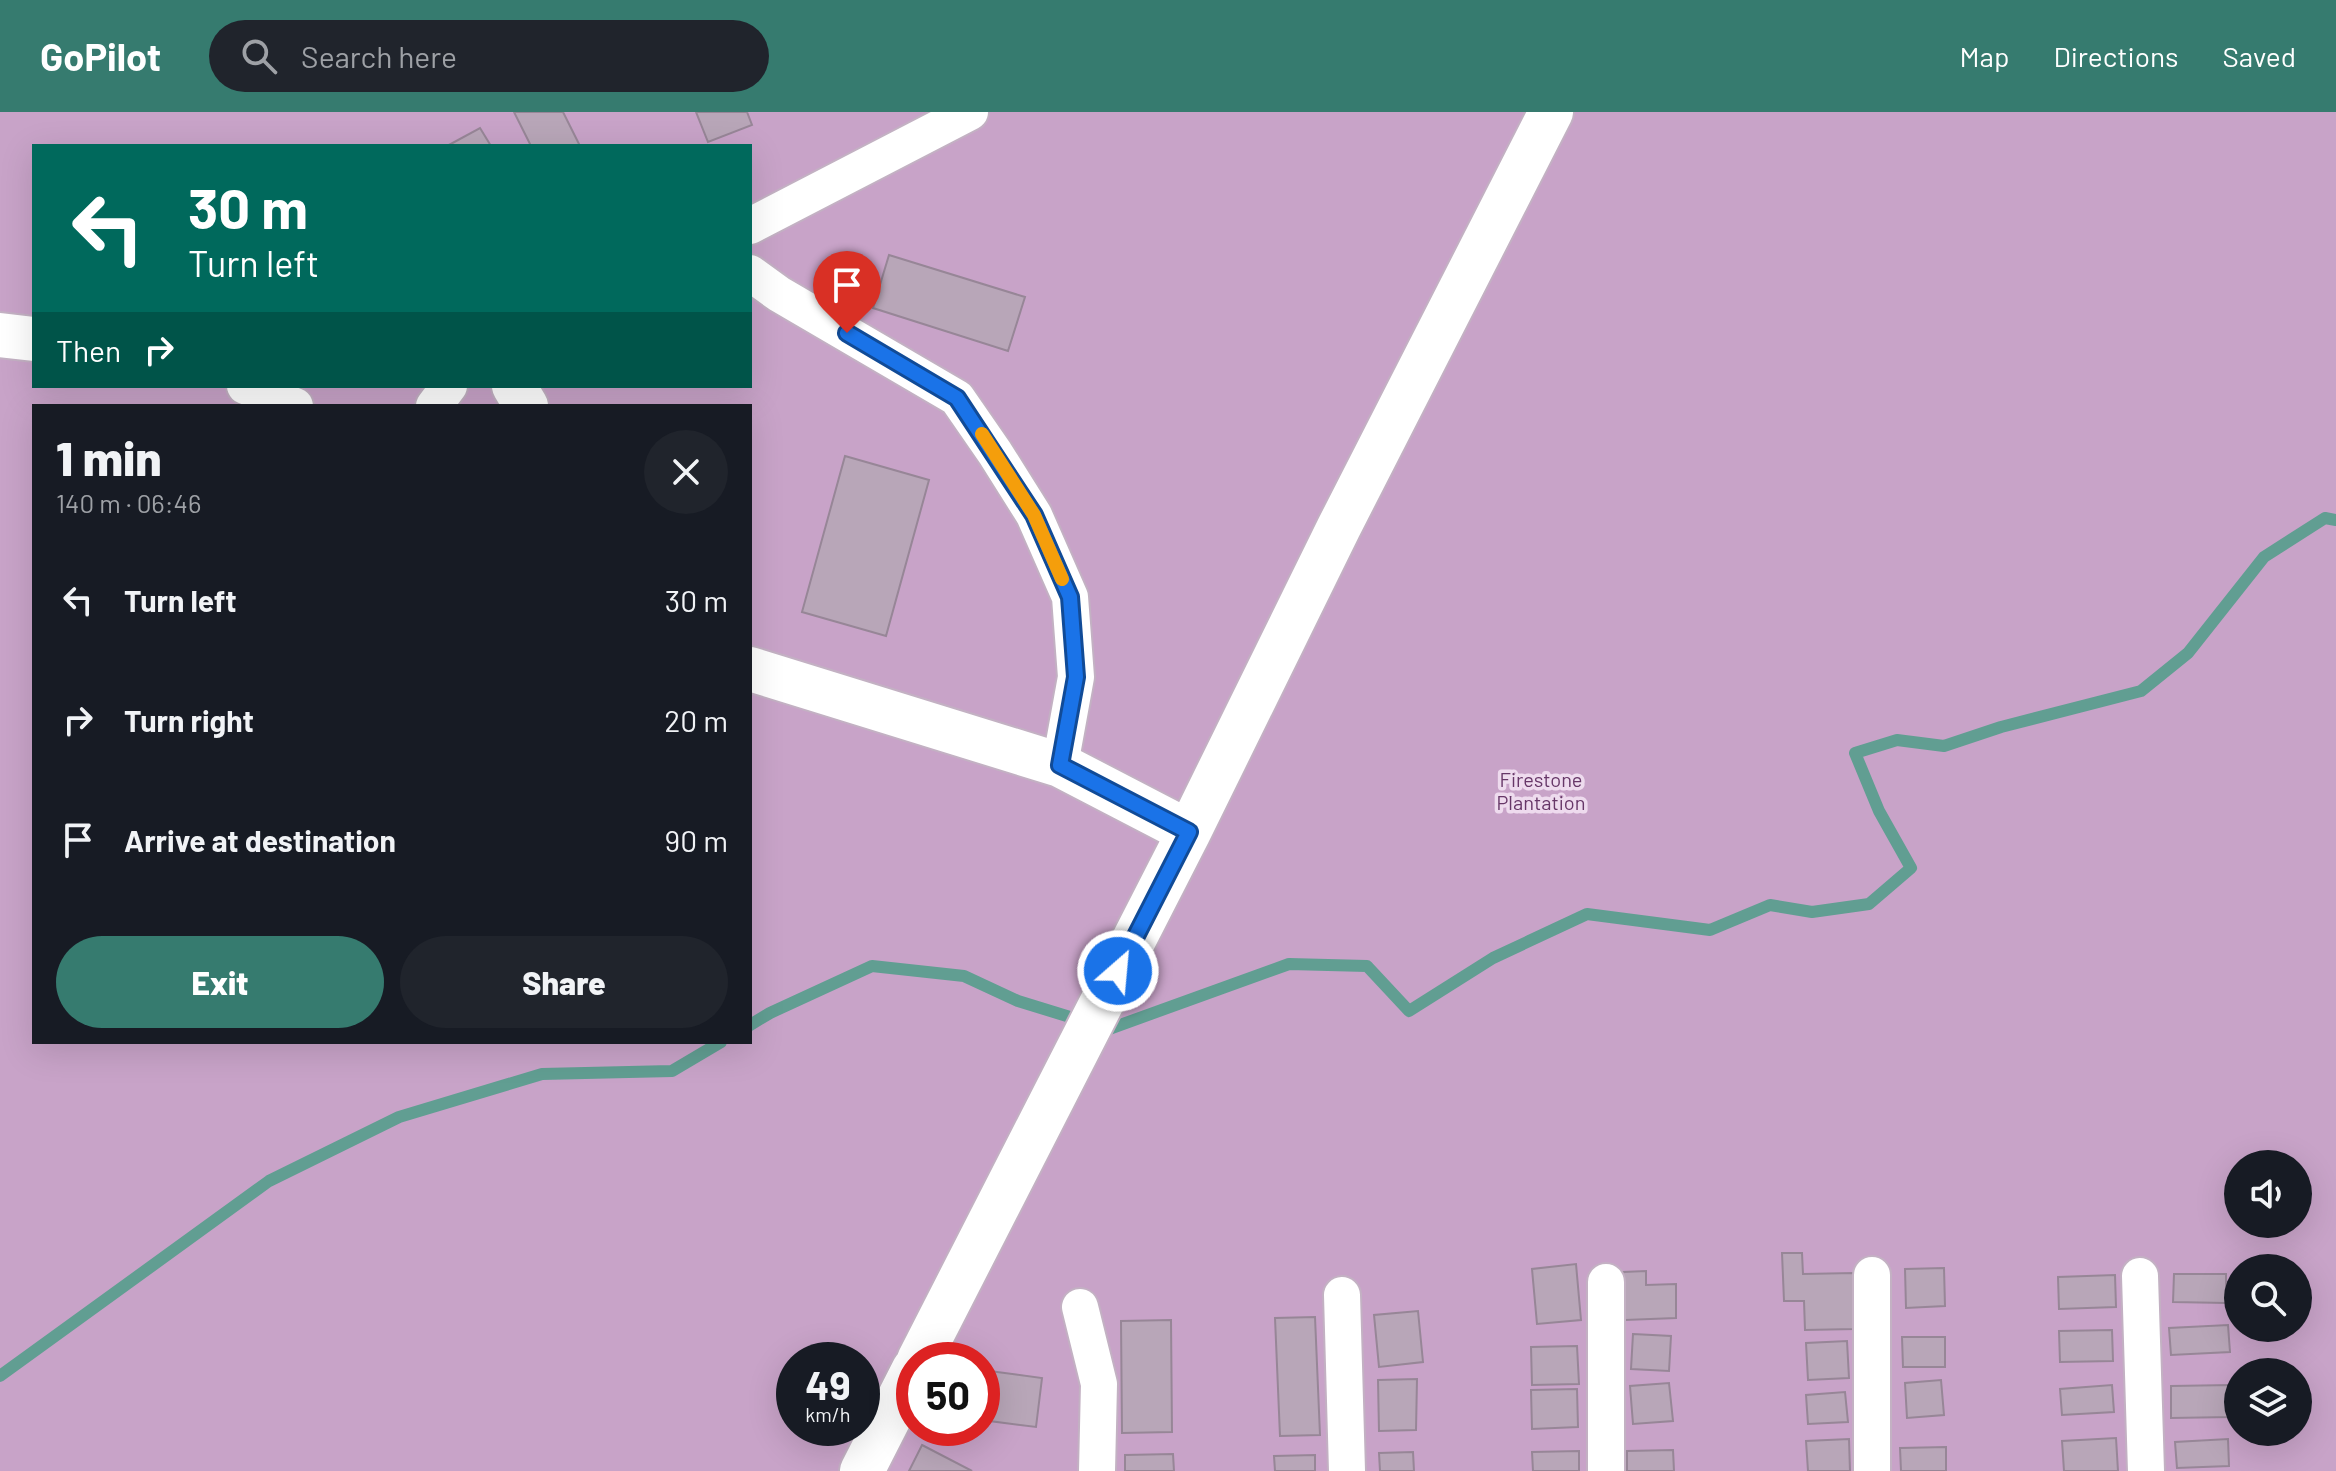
<!DOCTYPE html>
<html lang="en">
<head>
<meta charset="utf-8">
<style>
	body { margin:0; font-family:Barlow,sans-serif; background:#20242c; color:#f1f3f6; height:100vh; display:flex; flex-direction:column; font-size:30px; white-space:nowrap }
	* { box-sizing:border-box; margin:0 }
	p { font-size:26px; color:#9ea1a6 }
	.icon { flex:none; width:44px; height:44px; fill:none; stroke:currentColor; stroke-width:2; stroke-linecap:round; stroke-linejoin:round }
	.map { position:relative; flex:1; overflow:hidden }
	.details { position:absolute; left:32px; top:292px; width:720px; height:640px; display:flex; flex-direction:column; background:#171b24; border-radius:0px; box-shadow:0 8px 32px #0002 }
	.details>* { flex:none }
	.hud { position:absolute; left:32px; top:32px; width:720px; height:244px; border-radius:0px; box-shadow:0 8px 32px #0002; background:#00695c; color:#fff; overflow:hidden }
	.tools { position:absolute; left:2224px; top:1038px; display:grid; gap:16px }
	.tools a { display:grid; place-items:center; width:88px; height:88px; border-radius:50%; background:#171b24; box-shadow:0 8px 32px #0002; font-size:40px }
	.speed { position:absolute; left:776px; top:1230px; display:flex; gap:16px; font-size:40px; font-weight:700; text-align:center }
	.speed>* { display:grid; place-content:center; width:104px; height:104px; border-radius:50%; background:#171b24; box-shadow:0 8px 32px #0002; line-height:1 }
	.speed small { font-size:20px; font-weight:400 }
	.speed .limit { border:12px solid #d22; background:#fff; color:#111 }
	.pin { position:absolute; display:grid; place-items:center; width:68px; height:68px; color:#fff; margin:-82px -34px; border-radius:50% 50% 50% 0; rotate:-45deg; box-shadow:0 0 8px #0007 }
	.pin .icon { rotate:45deg }
	.me { position:absolute; width:88px; margin:-44px; rotate:27deg; stroke-linejoin:round; filter:drop-shadow(0 0 6px #0008) }
	.turn { display:flex; align-items:center; gap:28px; height:168px; padding:0 24px; font-size:36px }
	.turn .icon { width:104px; height:104px; stroke-width:2.5 }
	.turn b { display:block; font-size:56px; line-height:68px }
	.then { display:flex; align-items:center; height:76px; padding:0 24px; background:#0003; gap:16px; font-size:30px }
	.round { display:grid; place-items:center; flex:none; width:84px; height:84px; border-radius:42px; background:#20242c }
	.headline { display:flex; align-items:center; justify-content:space-between; height:136px; padding:0 24px }
	h1 { font-size:48px; font-weight:800; line-height:60px }
	.action { display:flex; gap:16px; margin-top:auto; padding:16px 24px }
	.action a { flex:1; height:92px; border-radius:48px; background:#367b6f; color:#fff; font-size:32px; font-weight:800; line-height:92px; text-align:center }
	.action a+a { background:#20242c; color:#f1f3f6 }
	ul { padding:0; list-style:none }
	li { display:flex; align-items:center; gap:24px; height:120px; padding:0 24px }
	li div { flex:1 }
	li b { display:block; font-size:30px }
	li em { font-style:normal }
	header { display:flex; align-items:center; gap:48px; box-sizing:border-box; height:112px; padding:0 40px; background:#367b6f; color:#fff }
	header strong { font-size:38px }
	nav { display:flex; gap:44px; margin-inline-start:auto; font-size:28px }
	.search { width:560px; height:72px; background:#20242c; display:flex; align-items:center; gap:20px; box-sizing:border-box; padding:0 28px; border-radius:44px; color:#9ea1a6; font-size:30px }
	.map>svg:first-child { display:block }
	.forest { fill:#c8a3c8; fill-rule:evenodd }
	.lines { fill:none; stroke-linecap:round; stroke-linejoin:round }
	.stream { stroke:#619e92; stroke-width:12 }
	.building { fill:#b8a6b8; stroke:#978697; stroke-width:2 }
	.street-casing { stroke:#c3b1c3; stroke-width:40 }
	.secondary-casing { stroke:#c3b1c3; stroke-width:48 }
	.street { stroke:#fff; stroke-width:36 }
	.secondary { stroke:#fff; stroke-width:44 }
	.route-casing { stroke:#114b97; stroke-width:20 }
	.route { stroke:#1a73e8; stroke-width:14 }
	.slow { stroke:#f59e0b; stroke-width:14 }
	.labels { text-anchor:middle; dominant-baseline:central; stroke-width:7; stroke-linejoin:round; paint-order:stroke }
	.park-label { font-size:20px; fill:#673768; stroke:#eedbee }
</style>
</head>
<body>
<header>
<strong>GoPilot</strong>
<div class="search"><svg class="icon" aria-label="search" viewBox="0 0 24 24"><circle cx="10" cy="10" r="6"/><path d="M15 15l6 6"/></svg>Search here</div>
<nav><a>Map</a><a>Directions</a><a>Saved</a></nav>
</header>
<div class="map">
<svg width="2336" height="1359" viewBox="0 0 2336 1359">
	<rect width="100%" height="100%" fill="#eedbee"/>
	<!-- forest -->
	<path class="forest" d="M0,0H2336V1359H0ZM34,34H750V274H34ZM34,294H750V930H34ZM2238,1052H2298V1112H2238ZM2238,1156H2298V1216H2238ZM794,1248H862V1316H794ZM914,1248H982V1316H914ZM2238,1260H2298V1320H2238Z"/>
	<g class="lines">
		<!-- stream -->
		<path class="stream" d="M750,913L770,901L872,854L964,864L1018,889L1109,917L1289,852L1367,854L1409,899L1493,846L1587,802L1710,818L1770,793L1812,800L1869,792L1911,756L1879,699L1855,641L1897,628L1944,634L2001,615L2141,579L2188,541L2264,445L2325,406L2336,408
			M0,1264L269,1069L399,1005L542,962L672,959L721,930"/>
	</g>
	<!-- building -->
	<path class="building" d="M514,0H563L580,34H531Z
		M696,0H747L752,13L708,30Z
		M480,16L491,34H447Z
		M889,143L1025,185L1008,239L873,196Z
		M845,344L929,368L886,524L802,500Z
		M1782,1141H1802L1803,1162L1854,1161L1855,1217L1805,1218L1804,1189H1784Z
		M1576,1152L1581,1208L1537,1212L1532,1157Z
		M1944,1156L1945,1194L1906,1196L1905,1157Z
		M1646,1159V1173L1676,1172V1206L1625,1208L1623,1160Z
		M2174,1162H2226V1191L2173,1190Z
		M2115,1163L2116,1195L2059,1197L2058,1165Z
		M1418,1199L1423,1250L1379,1255L1374,1203Z
		M1315,1205L1320,1323L1280,1324L1275,1206Z
		M1171,1208L1172,1320L1122,1321L1121,1209Z
		M2228,1213L2230,1240L2171,1243L2169,1216Z
		M2112,1218L2113,1249L2060,1250L2059,1219Z
		M1633,1222L1671,1224L1669,1259L1631,1257Z
		M1902,1225H1945V1255H1903Z
		M1847,1229L1849,1266L1808,1268L1806,1231Z
		M1577,1234L1579,1272L1532,1273L1531,1235Z
		M982,1258L1042,1266L1036,1315L982,1308Z
		M1417,1267L1416,1318L1379,1319L1378,1268Z
		M1941,1268L1944,1303L1907,1306L1905,1271Z
		M1669,1271L1673,1309L1633,1312L1630,1274Z
		M2112,1273L2114,1300L2062,1303L2060,1277Z
		M2231,1273V1305L2171,1306V1274Z
		M1577,1277L1578,1315L1532,1317L1531,1278Z
		M1845,1280L1848,1310L1808,1312L1806,1283Z
		M2116,1326L2118,1359H2064L2062,1329Z
		M1849,1327L1850,1359H1808L1806,1329Z
		M2228,1327L2229,1354L2177,1356L2175,1330Z
		M922,1333L972,1359H909Z
		M1946,1335V1359H1901L1900,1336Z
		M1673,1338L1674,1359H1627V1339Z
		M1579,1339V1359H1533L1532,1340Z
		M1413,1340L1414,1359H1380L1379,1341Z
		M1173,1342L1174,1359H1125V1343Z
		M1315,1343V1359H1275L1274,1344Z"/>
	<g class="lines">
		<defs>
			<path id="street" d="M750,114L970,0
				M750,161L779,182L957,286L995,341L1034,403L1070,485L1076,565L1060,653
				M245,274L295,294
				M434,294L449,274
				M1872,1163V1359
				M2140,1164L2146,1359
				M1606,1170V1359
				M1342,1183L1347,1359
				M1080,1195L1099,1272L1097,1359"/>
			<path id="secondary" d="M0,223L34,227
				M514,274L526,294
				M750,557L1060,653L1189,720
				M919,1248L1189,720L1339,415L1551,0
				M862,1359L914,1257"/>
		</defs>
		<!-- street casing -->
		<use href="#street" class="street-casing"/>
		<!-- secondary casing -->
		<use href="#secondary" class="secondary-casing"/>
		<!-- street -->
		<use href="#street" class="street"/>
		<!-- secondary -->
		<use href="#secondary" class="secondary"/>
	</g>
	<g class="lines">
		<defs>
			<path id="route" d="M847,221L957,286L1034,403L1070,485L1076,565L1060,653L1189,720L1118,859"/>
		</defs>
		<!-- route casing -->
		<use href="#route" class="route-casing"/>
		<!-- route -->
		<use href="#route" class="route"/>
		<!-- slow -->
		<path class="slow" d="M982,322L1034,403L1062,467"/>
	</g>
	<g class="labels">
		<!-- park labels -->
		<g class="park-label">
			<text x="1541" y="667">Firestone<tspan x="1541" dy="23">Plantation</tspan></text>
		</g>
	</g>
</svg>
<div class="tools">
<a><svg class="icon" aria-label="sound" viewBox="0 0 24 24"><path d="M4 9h4l5-4v14l-5-4H4zM17 9q2 3 0 6"/></svg></a>
<a><svg class="icon" aria-label="search" viewBox="0 0 24 24"><circle cx="10" cy="10" r="6"/><path d="M15 15l6 6"/></svg></a>
<a><svg class="icon" aria-label="layers" viewBox="0 0 24 24"><path d="M12 4l9 5-9 5-9-5zM3 14l9 5 9-5"/></svg></a>
</div>
<div class="speed"><div>49<small>km/h</small></div><div class="limit">50</div></div>
<div class="pin" style="left:847px;top:221px;background:#d93025"><svg class="icon" aria-label="arrive" viewBox="0 0 24 24"><path d="M6 21V4h12l-3 4 3 4H6"/></svg></div>
<svg class="me" style="left:1118px;top:859px" viewBox="-20 -20 40 40"><circle r="17" fill="#1a73e8" stroke="#fff" stroke-width="3"/><path d="M0-11L8 9 0 5-8 9z" fill="#fff"/></svg>
<div class="hud">
<div class="turn"><svg class="icon" aria-label="left" viewBox="0 0 24 24"><path d="M17 20v-9H6M10 6l-5 5 5 5"/></svg><div><b>30 m</b>Turn left</div></div>
<div class="then">Then<svg class="icon" aria-label="right" viewBox="0 0 24 24"><path d="M7 20v-9h11M14 6l5 5-5 5"/></svg></div>
</div>
<section class="details">
<div class="headline"><div><h1>1 min</h1><p>140 m · 06:46</p></div><a class="round"><svg class="icon" aria-label="close" viewBox="0 0 24 24"><path d="M6 6l12 12M18 6L6 18"/></svg></a></div>
<ul>
<li><svg class="icon" aria-label="left" viewBox="0 0 24 24"><path d="M17 20v-9H6M10 6l-5 5 5 5"/></svg><div><b>Turn left</b></div><em>30 m</em></li>
<li><svg class="icon" aria-label="right" viewBox="0 0 24 24"><path d="M7 20v-9h11M14 6l5 5-5 5"/></svg><div><b>Turn right</b></div><em>20 m</em></li>
<li><svg class="icon" aria-label="arrive" viewBox="0 0 24 24"><path d="M6 21V4h12l-3 4 3 4H6"/></svg><div><b>Arrive at destination</b></div><em>90 m</em></li>
</ul>
<div class="action"><a>Exit</a><a>Share</a></div>
</section>
</div>
</body>
</html>
